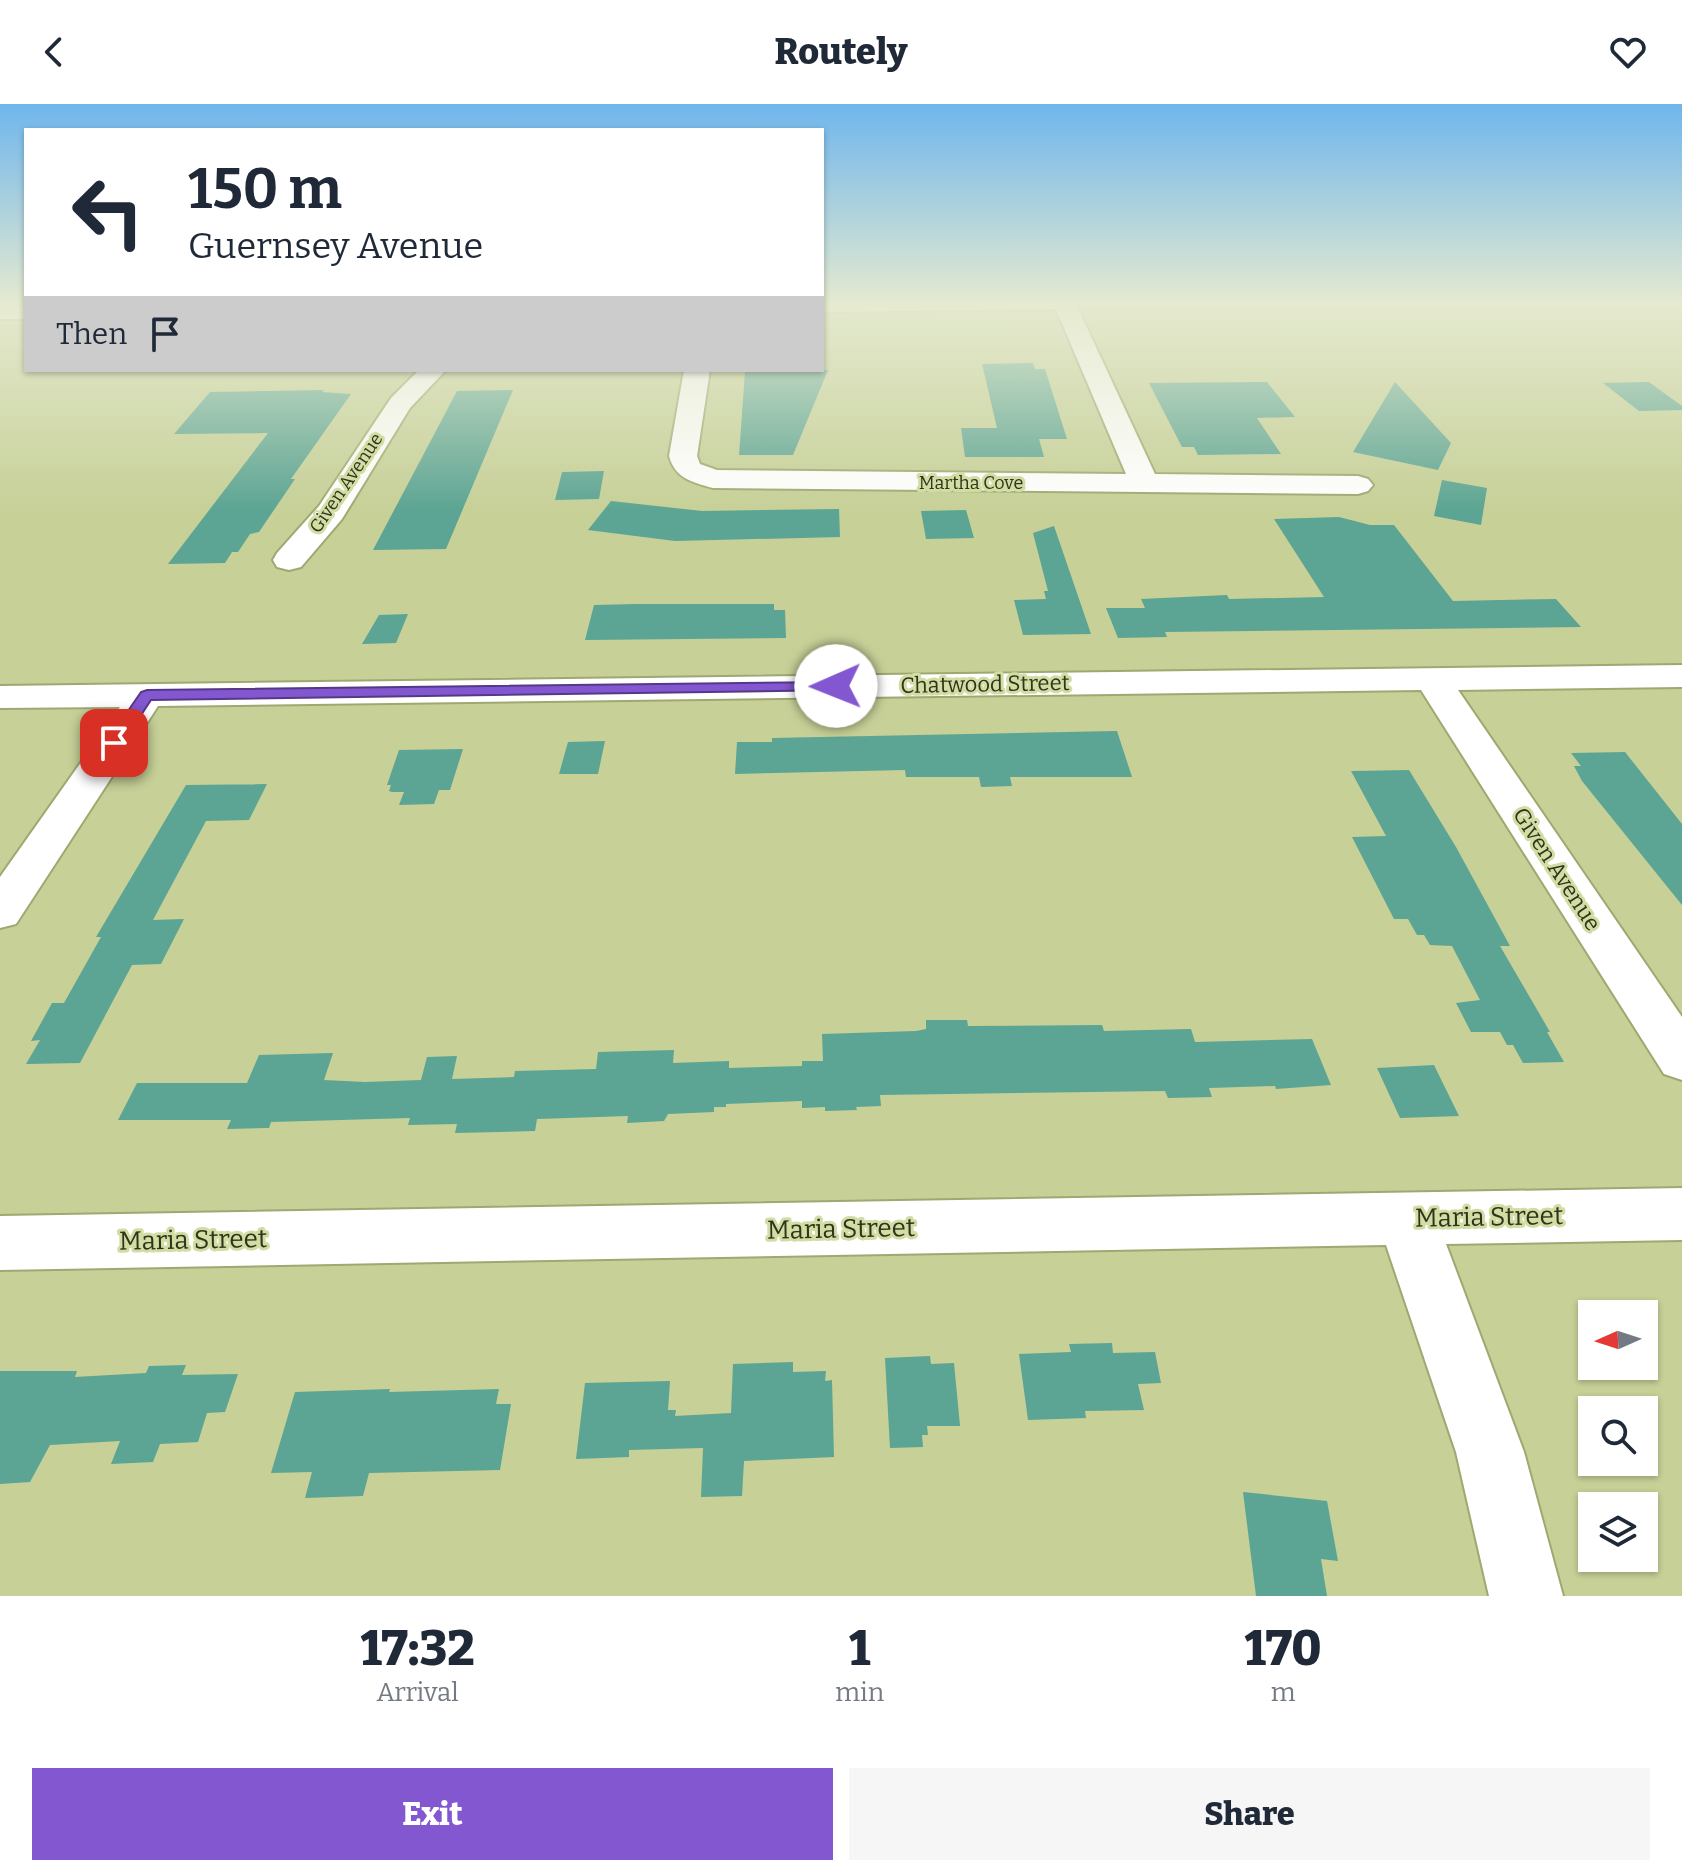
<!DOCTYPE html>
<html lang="en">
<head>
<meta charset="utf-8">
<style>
	body { margin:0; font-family:Bitter,serif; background:#f6f6f7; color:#1f2937; height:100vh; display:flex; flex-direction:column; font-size:30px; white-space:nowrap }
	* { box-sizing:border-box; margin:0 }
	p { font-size:26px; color:#747a83 }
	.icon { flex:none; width:44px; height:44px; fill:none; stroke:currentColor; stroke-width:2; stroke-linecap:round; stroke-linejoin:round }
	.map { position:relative; height:1492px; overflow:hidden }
	.drawer { display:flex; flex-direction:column; background:#fff; flex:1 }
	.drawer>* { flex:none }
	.banner { position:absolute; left:24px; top:24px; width:800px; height:244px; border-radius:0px; box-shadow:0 2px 6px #0004; background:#fff; color:#1f2937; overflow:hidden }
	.needle { width:52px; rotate:267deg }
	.fabs { position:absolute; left:1578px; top:1196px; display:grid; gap:16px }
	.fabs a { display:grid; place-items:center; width:80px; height:80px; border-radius:0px; background:#fff; box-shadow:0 2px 6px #0004; font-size:40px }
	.pin { position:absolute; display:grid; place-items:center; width:68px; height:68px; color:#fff; margin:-34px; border-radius:16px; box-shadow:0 4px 12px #0006 }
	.me { position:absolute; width:88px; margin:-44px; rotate:269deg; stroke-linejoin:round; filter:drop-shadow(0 0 6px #0008) }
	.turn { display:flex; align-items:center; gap:28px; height:168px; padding:0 32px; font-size:36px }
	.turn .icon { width:104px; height:104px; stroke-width:2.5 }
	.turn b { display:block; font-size:56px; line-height:68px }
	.then { display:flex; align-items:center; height:76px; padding:0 32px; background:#0003; gap:16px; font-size:30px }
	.eta { display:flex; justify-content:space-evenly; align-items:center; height:136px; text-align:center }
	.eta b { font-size:48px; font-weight:800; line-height:56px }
	.cta { display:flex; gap:16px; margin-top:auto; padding:16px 32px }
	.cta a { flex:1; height:92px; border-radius:0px; background:#8357d0; color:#fff; font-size:32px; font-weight:800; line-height:92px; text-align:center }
	.cta a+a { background:#f6f6f7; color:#1f2937 }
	header { display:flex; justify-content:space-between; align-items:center; height:104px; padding:0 32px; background:#fff; font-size:36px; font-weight:800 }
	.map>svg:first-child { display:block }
	.building { fill:#5ca493 }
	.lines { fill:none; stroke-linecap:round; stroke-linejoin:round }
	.minor-casing { stroke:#9ea870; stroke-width:4 }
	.major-casing { stroke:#9ea870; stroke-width:4 }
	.minor { fill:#fff; fill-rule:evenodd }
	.major { fill:#fff; fill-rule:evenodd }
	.route { fill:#8357d0; stroke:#553987; stroke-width:2 }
	.labels { text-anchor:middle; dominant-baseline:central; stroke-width:6; stroke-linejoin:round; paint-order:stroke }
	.far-street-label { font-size:18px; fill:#30341d; stroke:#d2dda4 }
	.street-label { font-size:22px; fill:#30341d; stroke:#d2dda4 }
	.near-street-label { font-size:26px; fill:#30341d; stroke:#d2dda4 }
</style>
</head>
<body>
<header><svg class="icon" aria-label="back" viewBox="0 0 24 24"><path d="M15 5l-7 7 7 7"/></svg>Routely<svg class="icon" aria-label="heart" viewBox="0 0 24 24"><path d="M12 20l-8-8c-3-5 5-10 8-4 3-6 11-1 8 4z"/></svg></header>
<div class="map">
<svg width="1682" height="1492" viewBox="0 0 1682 1492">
	<rect width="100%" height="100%" fill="#c6d097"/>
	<!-- building -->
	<path class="building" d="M1033,259L1035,265H1045L1067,335H1039L1044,353H965L961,324H997L982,260Z
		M828,266L793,351H739L745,268Z
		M1267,278L1295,313L1257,314L1281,350L1198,351L1194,343H1182L1149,279Z
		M1395,278L1451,339L1438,366L1353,348Z
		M1649,278L1682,302V306L1639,307L1603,279Z
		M324,286L322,288L351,290L291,375H295L259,428L250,430L238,448H232L225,459L168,460L268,329L174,330L210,288Z
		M513,286L446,445L373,446L457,287Z
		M604,367L599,395L555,396L562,368Z
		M1442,376L1487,384L1481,421L1434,412Z
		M611,397L702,407L839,405L840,433L675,437L588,426Z
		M966,406L974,434L926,435L921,407Z
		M1339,413L1370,421H1394L1453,497L1556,495L1581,523L1165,528L1167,533L1118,534L1106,504H1145L1141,495L1227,491L1229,495L1324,493L1274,415Z
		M1054,422L1091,530L1023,531L1014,496L1046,495L1044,487H1048L1033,429Z
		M637,500H774V506H785L786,534L585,536L594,501Z
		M408,510L396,539L362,540L379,511Z
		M1117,627L1132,673H1010L1012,682L981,683L979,673H906L905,666L735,670L737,638H772V634Z
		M605,637L598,670H559L568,638Z
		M463,645L450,686H439L434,700L399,701L404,688H392L389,687L391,681H387L399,646Z
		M1625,648L1682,720V801L1582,677L1574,662H1581L1571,649Z
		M1409,666L1456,743L1510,842H1500L1550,928H1547L1564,958L1523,959L1513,941H1507L1500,928H1471L1456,899L1480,896L1452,842L1430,841L1424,831H1417L1408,815H1394L1352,733L1386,732L1351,667Z
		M267,680L249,716L206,717L153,816L184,815L161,860L132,861L80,959L26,960L40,936L31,937L52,899H64L101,833H96L186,681Z
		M926,916H967L968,922L1102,921L1104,927L1191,925L1195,938L1312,935L1331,981L1276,985L1275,982L1209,984L1212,993L1168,994L1165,987L880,991L881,1002L856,1003L857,1006L825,1007V1003L802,1004V997L726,1000V1003H714V1008L668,1010L664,1017L627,1019L628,1012L537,1015L535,1027L455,1029L457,1020L408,1021L410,1014L271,1018L269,1024L227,1025L231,1016H118L137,979H247L259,951L333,949L324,976L365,978L421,976L427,953L457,952L452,975L514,973L515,967L596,965L598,948L674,946L673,959L729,957V964L802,962V957H823L822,930L916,927L926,925Z
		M1434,961L1459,1012L1400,1014L1377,964Z
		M1112,1239L1113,1249L1155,1248L1161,1279L1138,1280L1144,1306L1085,1307L1086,1314L1028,1316L1019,1250L1071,1248L1069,1240Z
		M930,1252L931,1260L954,1259L960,1322H927L928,1331H922L923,1343L890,1344L885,1254Z
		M793,1258V1268L826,1267L825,1277L832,1276L834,1353L744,1357L742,1392L701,1393L703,1344L629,1346V1353L576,1355L585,1279L670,1277L668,1306H676L675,1312L731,1309L733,1260Z
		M186,1261L182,1271L238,1270L225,1308L207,1309L198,1338L160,1340L153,1358L111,1360L120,1337L50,1341L30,1378L0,1380V1267H77L75,1273L146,1269L149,1262Z
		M390,1285L389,1288L499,1285L496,1300H511L500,1366L369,1369L363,1392L305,1394L312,1368L271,1369L295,1288Z
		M1243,1388L1327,1397L1338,1457L1321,1455L1327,1492H1256Z"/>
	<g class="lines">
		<defs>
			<path id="minor" d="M1053,198H1075L1155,370L1358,372L1368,375L1373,381L1368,387L1358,390L713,384C691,378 675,374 669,352L684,266H710L697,352L700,360L717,366L1126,370Z
				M419,266H446L410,304L342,415L301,463L289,466L277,463L273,456L277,449L319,402L391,294Z
				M1682,561V583L1458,586L1682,913V976L1664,970L1421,586L158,602L16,820L0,824V773L120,603L0,604V582Z
				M1682,1084V1136L1446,1140L1524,1348L1563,1492H1489L1456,1348L1386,1141L0,1166V1112Z"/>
			<path id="major" d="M822,198H1068L1057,205L822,208Z
				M0,201H26V215H0Z"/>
		</defs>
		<!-- minor casing -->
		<use href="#minor" class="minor-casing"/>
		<!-- major casing -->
		<use href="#major" class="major-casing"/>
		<!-- minor -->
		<use href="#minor" class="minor"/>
		<!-- major -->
		<use href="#major" class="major"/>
	</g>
	<!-- sky -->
	<linearGradient id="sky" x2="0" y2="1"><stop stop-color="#6fb6ec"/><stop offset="0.49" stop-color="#e5ead0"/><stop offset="1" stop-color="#e5ead0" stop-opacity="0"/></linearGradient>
	<rect width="1682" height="407" fill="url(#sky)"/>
	<!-- route -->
	<path class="route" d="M836,578L842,579V586L151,596L120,643H108L106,639L141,588L147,586Z"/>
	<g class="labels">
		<!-- far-street labels -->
		<g class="far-street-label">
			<text transform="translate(346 379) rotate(-56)">Given Avenue</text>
			<text x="971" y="379">Martha Cove</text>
		</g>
		<!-- street labels -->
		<g class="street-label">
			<text transform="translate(985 580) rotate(-1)">Chatwood Street</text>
			<text transform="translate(1557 765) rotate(57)">Given Avenue</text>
		</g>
		<!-- near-street labels -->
		<g class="near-street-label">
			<text transform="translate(1489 1113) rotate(-1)">Maria Street</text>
			<text transform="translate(841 1125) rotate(-1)">Maria Street</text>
			<text transform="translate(193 1136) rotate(-1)">Maria Street</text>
		</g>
	</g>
</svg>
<div class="fabs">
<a><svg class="needle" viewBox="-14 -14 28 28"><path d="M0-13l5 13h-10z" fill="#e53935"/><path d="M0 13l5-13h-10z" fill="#747a83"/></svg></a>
<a><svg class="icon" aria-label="search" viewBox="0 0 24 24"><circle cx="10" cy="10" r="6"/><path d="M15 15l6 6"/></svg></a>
<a><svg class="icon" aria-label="layers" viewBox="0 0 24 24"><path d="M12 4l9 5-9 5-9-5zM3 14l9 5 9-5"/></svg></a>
</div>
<div class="pin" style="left:114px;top:639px;background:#d93025"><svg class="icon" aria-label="arrive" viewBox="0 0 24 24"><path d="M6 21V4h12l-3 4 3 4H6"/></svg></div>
<svg class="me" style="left:836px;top:582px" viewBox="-20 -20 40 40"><circle r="19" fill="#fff"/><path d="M0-13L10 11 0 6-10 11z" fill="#8357d0"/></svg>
<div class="banner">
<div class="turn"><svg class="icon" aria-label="left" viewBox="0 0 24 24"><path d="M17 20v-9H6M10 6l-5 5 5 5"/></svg><div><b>150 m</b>Guernsey Avenue</div></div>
<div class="then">Then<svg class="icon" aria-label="arrive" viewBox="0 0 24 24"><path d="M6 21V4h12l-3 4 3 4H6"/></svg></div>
</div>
</div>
<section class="drawer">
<div class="eta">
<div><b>17:32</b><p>Arrival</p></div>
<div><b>1</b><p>min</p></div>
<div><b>170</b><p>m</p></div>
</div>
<div class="cta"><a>Exit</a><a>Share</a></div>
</section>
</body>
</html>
